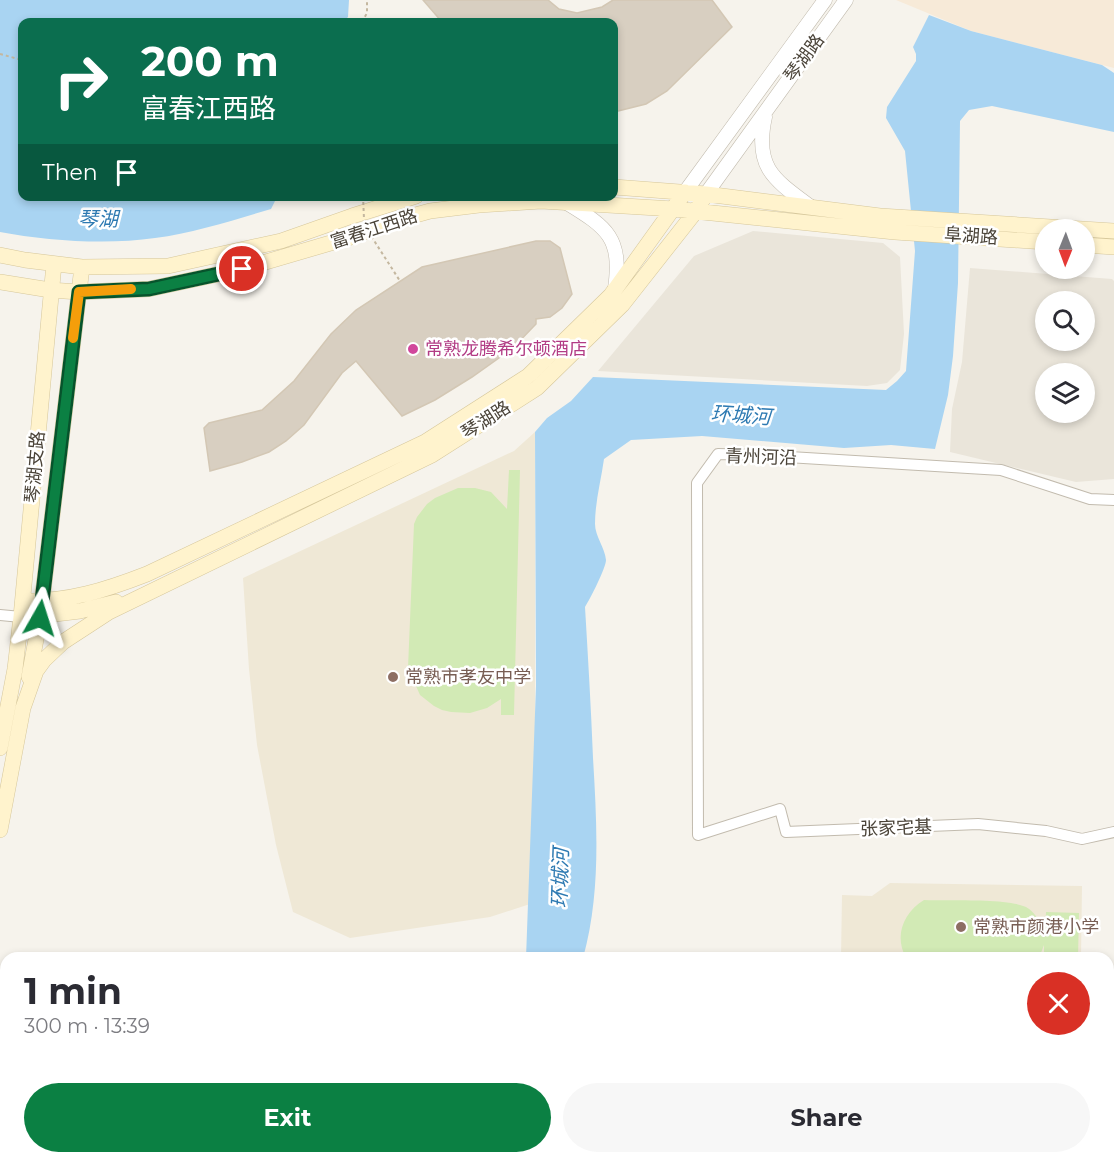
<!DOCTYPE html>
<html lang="en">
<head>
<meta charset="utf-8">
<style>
	body { margin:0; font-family:Montserrat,"Noto Sans SC",sans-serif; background:#f7f7f7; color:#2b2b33; height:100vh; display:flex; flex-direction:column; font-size:22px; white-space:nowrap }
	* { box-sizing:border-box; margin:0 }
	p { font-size:20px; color:#7c7c81 }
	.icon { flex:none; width:33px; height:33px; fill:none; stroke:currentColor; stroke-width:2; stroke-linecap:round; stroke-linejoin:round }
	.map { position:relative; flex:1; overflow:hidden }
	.sheet { position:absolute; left:0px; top:952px; width:1114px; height:212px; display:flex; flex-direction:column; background:#fff; border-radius:18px 18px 0 0; box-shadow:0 3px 9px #0003 }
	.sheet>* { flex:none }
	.banner { position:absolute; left:18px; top:18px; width:600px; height:183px; border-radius:12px; box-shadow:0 3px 9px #0003; background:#0b6e4f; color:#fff; overflow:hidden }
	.needle { width:39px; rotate:181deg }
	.buttons { position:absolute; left:1035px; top:219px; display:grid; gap:12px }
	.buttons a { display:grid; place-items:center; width:60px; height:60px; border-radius:50%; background:#fff; box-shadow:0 3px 9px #0003; font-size:30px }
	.pin { position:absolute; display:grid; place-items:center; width:51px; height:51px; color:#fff; margin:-26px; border:3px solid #fff; border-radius:50%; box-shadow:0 2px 6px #0007 }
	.me { position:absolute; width:66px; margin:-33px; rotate:6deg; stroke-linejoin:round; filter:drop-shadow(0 0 4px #0008) }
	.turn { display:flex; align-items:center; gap:21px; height:126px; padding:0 24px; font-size:27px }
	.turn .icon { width:78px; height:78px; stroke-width:2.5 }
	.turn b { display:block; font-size:42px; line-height:51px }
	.then { display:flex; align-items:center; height:57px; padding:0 24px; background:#0003; gap:12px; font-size:22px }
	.round { display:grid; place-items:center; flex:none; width:63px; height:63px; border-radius:32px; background:#f7f7f7 }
	.headline { display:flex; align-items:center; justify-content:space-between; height:102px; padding:0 24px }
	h1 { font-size:36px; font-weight:700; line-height:45px }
	.action { display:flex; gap:12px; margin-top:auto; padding:12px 24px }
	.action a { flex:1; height:69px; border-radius:36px; background:#0b8043; color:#fff; font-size:24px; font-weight:700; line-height:69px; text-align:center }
	.action a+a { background:#f7f7f7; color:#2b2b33 }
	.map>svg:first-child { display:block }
	.residential { fill:#eae5da; fill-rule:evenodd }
	.commercial { fill:#f7ead8 }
	.education { fill:#efe8d6 }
	.green { fill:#d2eab5 }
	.water { fill:#a9d4f2 }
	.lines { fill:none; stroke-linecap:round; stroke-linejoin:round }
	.canal { stroke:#a9d4f2; stroke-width:12 }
	.building { fill:#d8cfc1; stroke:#d3c7b4; stroke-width:1.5 }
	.service-casing { stroke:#c2bbae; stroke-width:7 }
	.minor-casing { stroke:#c2bbae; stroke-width:12 }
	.tertiary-casing { stroke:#c2bbae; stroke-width:15 }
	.secondary-casing { stroke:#d6c79b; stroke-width:16 }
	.primary-casing { stroke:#e6c16a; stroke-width:20 }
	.path { stroke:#c4b79f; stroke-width:2; stroke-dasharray:3 3; stroke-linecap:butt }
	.service { stroke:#fff; stroke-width:5 }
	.minor { stroke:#fff; stroke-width:10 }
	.tertiary { stroke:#fff; stroke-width:14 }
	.secondary { stroke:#fff3cd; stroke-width:15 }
	.primary { stroke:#ffe39c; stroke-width:18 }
	.path-bridge { stroke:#c4b79f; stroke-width:2; stroke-dasharray:3 3; stroke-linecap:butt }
	.route-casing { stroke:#07532c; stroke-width:15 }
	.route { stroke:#0b8043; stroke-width:10 }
	.slow { stroke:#f59e0b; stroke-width:10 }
	.hotel-dot { fill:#d1479c; stroke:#fff; stroke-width:2 }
	.education-dot { fill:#8d6e63; stroke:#fff; stroke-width:2 }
	.labels { text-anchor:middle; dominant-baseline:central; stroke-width:5; stroke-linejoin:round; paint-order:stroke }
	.street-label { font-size:18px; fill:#4b4439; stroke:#fff }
	.hotel-label { font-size:18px; fill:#b23c85; stroke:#fff; text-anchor:start }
	.education-label { font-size:18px; fill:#785e54; stroke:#fff; text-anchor:start }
	.water-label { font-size:20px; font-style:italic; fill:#2e7ab2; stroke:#fff }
</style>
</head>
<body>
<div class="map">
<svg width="1114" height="1163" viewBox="0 0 1114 1163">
	<rect width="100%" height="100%" fill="#f6f3ec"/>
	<!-- residential -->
	<path class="residential" d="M753,231L883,243L900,257L904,334L900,370L887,383L867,386L598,371L694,256Z
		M970,268L1112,279L1114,281V479L1076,482L950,452L952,409L962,362ZM1046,302H1084V340H1046ZM1046,374H1084V412H1046Z
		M0,1112H6V1158H135V1163H0Z
		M163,1158H484L483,1163H163Z
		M554,1158H733V1163H553Z
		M744,1158H851L852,1163H744Z"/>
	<!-- commercial -->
	<path class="commercial" d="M896,0H1114V68L971,31Z"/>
	<!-- education -->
	<path class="education" d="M535,432V787L530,904L490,917L350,938L293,912L276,845L257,745L249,669L243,578L514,451Z
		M890,883L1082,886L1081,958H841L842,895L872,896Z"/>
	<!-- green -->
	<path class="green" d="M509,470H520L514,715H501V699L487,708L470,713L451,712L442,710L434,706L420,695L408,668L414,524L417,517L427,504L435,498L458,488H475L491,492L507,509Z
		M924,900C948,901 1007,898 1026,907C1037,913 1042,926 1045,937L1046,912L1079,913L1078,958H1044V945L1039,958H906C894,936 903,913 924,900Z"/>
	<!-- water -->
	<path class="water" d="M0,0H349L348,17L343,22H22V196L277,197L271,209C233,220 194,233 155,238C108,245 47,241 0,232Z
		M929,15L971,31L1102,65L1114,73V132L992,106L969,110L960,121L958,283L953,356L948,395L935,449L891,445L844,448L702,436L631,440L604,459C601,481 595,502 595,524C595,536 605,548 606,560C606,568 590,599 585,607C588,657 591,708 593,758C597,825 601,894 583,958H526L536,686L535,432L547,418L571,401L593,377L886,390L897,381L906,371L915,251L905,151L886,118L887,107L916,61V54L913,47Z"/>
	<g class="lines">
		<!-- canal -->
		<path class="canal" d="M514,1163L515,1158"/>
	</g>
	<!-- building -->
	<path class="building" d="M423,0H548L559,9L577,13L602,7L613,0H712L732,27L667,91L646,104L614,112V22H442Z
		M536,241H550L560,248L572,294L562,308L550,317L536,319V324L513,348L472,377L435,400L402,416L356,361L342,373L304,425L286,441L269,452L242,462L210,471L204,428L209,423L262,410L294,381L331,334L356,310L422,267Z"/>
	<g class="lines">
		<defs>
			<path id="service" d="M740,1158L741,1163"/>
			<path id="minor" d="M1114,500L1090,499L1001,470L756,455L718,454L697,483L698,835L780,809L786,832L978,824L1046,831L1082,839L1114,832
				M0,615L21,617
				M146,1158V1163"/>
			<path id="tertiary" d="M765,117C754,167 773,179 811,207
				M685,192L825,0
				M706,194L846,0
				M567,203C608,228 622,238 615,289
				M0,1095H6"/>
			<path id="secondary" d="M614,187L706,194L880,216L1114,231
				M1084,245L1114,247
				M0,255L25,260L82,267L168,266L281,241L352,216L416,196
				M0,282L50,290L79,292L149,289L242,269L351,237L387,223L430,211L479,205L541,201L674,209L895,232L1046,242
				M23,601C68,602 106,590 147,574L425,442L528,376L611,295L685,192
				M30,617L80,611L116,602
				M29,677L40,618L82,267
				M0,748L15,669L21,617L54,264
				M0,830L23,708L36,671L44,660L63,642L109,612L432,455L537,388L622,305L696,211L706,194"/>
			<path id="primary" d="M1110,1163L1114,1080"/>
		</defs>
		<!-- service casing -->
		<use href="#service" class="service-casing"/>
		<!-- minor casing -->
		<use href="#minor" class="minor-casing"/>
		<!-- tertiary casing -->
		<use href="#tertiary" class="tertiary-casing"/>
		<!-- secondary casing -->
		<use href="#secondary" class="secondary-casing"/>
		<!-- primary casing -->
		<use href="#primary" class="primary-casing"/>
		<!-- path -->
		<path class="path" d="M362,22L367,13V0
			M0,54L22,60"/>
		<!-- service -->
		<use href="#service" class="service"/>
		<!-- minor -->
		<use href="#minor" class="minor"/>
		<!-- tertiary -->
		<use href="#tertiary" class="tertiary"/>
		<!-- secondary -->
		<use href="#secondary" class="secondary"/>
		<!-- primary -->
		<use href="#primary" class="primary"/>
		<!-- path-bridge -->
		<path class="path-bridge" d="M363,196L364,219L373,239L400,281"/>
	</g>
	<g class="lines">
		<defs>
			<path id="route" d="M40,618L79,292L149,289L242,269"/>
		</defs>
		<!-- route casing -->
		<use href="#route" class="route-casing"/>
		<!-- route -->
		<use href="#route" class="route"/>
		<!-- slow -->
		<path class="slow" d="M73,338L79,292L131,289"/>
	</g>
	<!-- markers -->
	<circle class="hotel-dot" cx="413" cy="349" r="6"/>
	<g class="education-dot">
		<circle cx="393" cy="677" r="6"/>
		<circle cx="961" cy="927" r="6"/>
	</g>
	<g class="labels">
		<!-- street labels -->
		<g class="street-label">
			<text transform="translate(804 58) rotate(-54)">琴湖路</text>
			<text transform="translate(374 229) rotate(-18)">富春江西路</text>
			<text transform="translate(971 236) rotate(4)">阜湖路</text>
			<text transform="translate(486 420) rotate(-33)">琴湖路</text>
			<text transform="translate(761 457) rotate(2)">青州河沿</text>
			<text transform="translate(35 467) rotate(-85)">琴湖支路</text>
			<text transform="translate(896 828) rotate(-2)">张家宅基</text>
		</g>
		<!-- hotel labels -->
		<g class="hotel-label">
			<text x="425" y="349">常熟龙腾希尔顿酒店</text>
		</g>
		<!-- education labels -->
		<g class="education-label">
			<text x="405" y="677">常熟市孝友中学</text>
			<text x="973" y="927">常熟市颜港小学</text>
		</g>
		<!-- water labels -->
		<g class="water-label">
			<text x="98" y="219">琴湖</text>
			<text transform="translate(741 415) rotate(4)">环城河</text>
			<text transform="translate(560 878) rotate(-88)">环城河</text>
		</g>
	</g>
</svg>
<div class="buttons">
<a><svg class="needle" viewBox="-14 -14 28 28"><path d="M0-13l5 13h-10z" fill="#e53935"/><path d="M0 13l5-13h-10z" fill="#7c7c81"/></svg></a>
<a><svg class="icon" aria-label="search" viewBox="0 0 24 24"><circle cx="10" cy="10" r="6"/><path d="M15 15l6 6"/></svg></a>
<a><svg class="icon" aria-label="layers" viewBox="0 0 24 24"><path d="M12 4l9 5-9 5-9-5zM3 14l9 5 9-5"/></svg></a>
</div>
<div class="pin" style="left:242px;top:269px;background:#d93025"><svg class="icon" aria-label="arrive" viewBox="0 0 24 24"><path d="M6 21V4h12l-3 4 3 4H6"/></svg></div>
<svg class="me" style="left:40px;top:618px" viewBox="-20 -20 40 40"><path d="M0-17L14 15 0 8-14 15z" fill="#0b8043" stroke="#fff" stroke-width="4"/></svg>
<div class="banner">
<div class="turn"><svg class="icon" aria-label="right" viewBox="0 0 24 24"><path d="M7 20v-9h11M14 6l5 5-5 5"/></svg><div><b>200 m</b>富春江西路</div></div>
<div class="then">Then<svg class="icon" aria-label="arrive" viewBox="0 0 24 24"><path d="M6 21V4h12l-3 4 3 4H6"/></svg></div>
</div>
<section class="sheet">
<div class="headline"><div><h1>1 min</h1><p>300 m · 13:39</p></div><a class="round" style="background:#d93025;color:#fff"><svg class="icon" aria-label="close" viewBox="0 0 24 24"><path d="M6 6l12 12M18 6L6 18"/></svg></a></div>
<div class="action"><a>Exit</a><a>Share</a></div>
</section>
</div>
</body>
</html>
